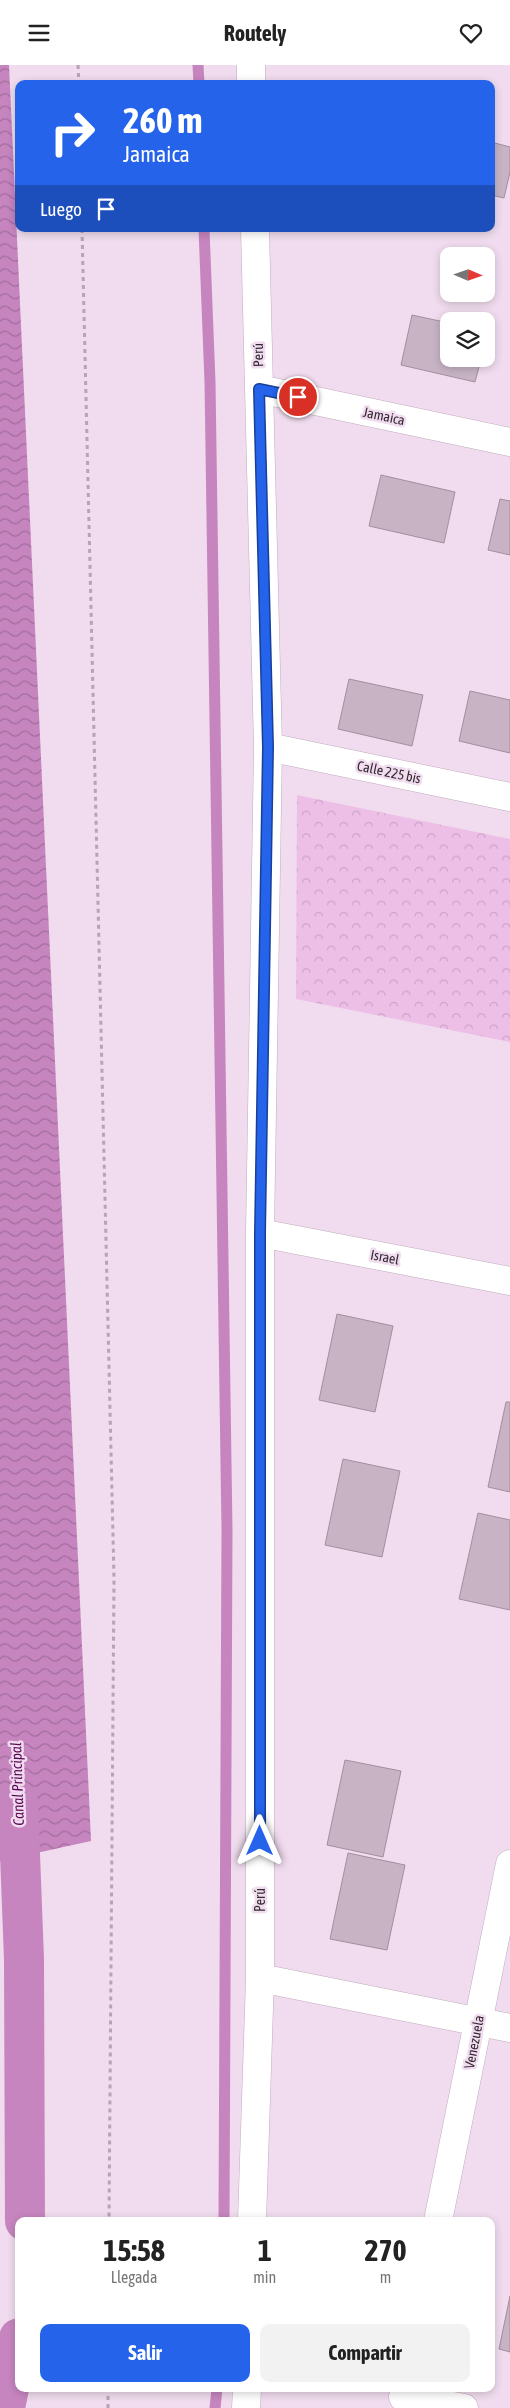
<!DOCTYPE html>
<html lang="es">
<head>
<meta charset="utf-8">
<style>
	body { margin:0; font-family:"Asap Condensed",sans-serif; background:#f2f2f2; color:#222; height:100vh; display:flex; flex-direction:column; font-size:19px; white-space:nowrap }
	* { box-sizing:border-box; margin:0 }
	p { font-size:16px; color:#767676 }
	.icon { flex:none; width:28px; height:28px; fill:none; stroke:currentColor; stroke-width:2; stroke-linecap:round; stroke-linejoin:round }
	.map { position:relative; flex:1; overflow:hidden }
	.sheet { position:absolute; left:15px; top:2152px; width:480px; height:175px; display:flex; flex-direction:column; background:#fff; border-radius:10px; box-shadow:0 2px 8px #0003 }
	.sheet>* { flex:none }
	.banner { position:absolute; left:15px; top:15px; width:480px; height:152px; border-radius:10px; box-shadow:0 2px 8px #0003; background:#2563eb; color:#fff; overflow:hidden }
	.needle { width:32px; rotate:92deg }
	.fabs { position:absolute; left:440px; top:182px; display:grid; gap:10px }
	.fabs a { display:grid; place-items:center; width:55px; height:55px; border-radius:10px; background:#fff; box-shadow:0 2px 8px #0003; font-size:25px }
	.pin { position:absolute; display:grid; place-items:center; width:42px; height:42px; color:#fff; margin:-21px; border:2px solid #fff; border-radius:50%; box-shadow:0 1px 5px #0007 }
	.me { position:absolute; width:55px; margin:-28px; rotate:0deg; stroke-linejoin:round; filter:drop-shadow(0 0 4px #0008) }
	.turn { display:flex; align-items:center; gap:18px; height:105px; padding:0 25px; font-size:22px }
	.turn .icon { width:65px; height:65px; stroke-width:2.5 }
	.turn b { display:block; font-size:35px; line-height:42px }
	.then { display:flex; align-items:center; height:48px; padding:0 25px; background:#0003; gap:10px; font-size:19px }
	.eta { display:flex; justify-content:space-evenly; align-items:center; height:85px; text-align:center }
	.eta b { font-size:30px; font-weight:700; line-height:35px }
	.cta { display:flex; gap:10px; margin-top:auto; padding:10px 25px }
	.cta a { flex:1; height:58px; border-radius:10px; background:#2563eb; color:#fff; font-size:20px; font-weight:700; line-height:58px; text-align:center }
	.cta a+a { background:#f2f2f2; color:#222 }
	header { display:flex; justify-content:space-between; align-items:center; height:65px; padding:0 25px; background:#fff; font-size:22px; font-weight:700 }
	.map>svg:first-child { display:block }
	.park { fill:url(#park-crowns) }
	.water { fill:url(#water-waves) }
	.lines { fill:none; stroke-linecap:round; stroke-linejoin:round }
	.stream { stroke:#c685bf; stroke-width:11 }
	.canal { stroke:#c685bf; stroke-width:40 }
	.building { fill:#c7b3c4; stroke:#a18e9f }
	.street-casing { stroke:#c0acbd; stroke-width:29 }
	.path { stroke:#b5a4b3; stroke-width:3; stroke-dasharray:4 4; stroke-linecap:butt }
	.street { stroke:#fff; stroke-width:28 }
	.route-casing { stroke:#184099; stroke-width:12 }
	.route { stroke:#2563eb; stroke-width:9 }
	.labels { text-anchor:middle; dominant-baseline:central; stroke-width:5; stroke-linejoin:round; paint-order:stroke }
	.street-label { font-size:14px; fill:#322a31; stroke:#f0dcee }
	.water-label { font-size:15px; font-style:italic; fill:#5a0756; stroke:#f0dcee }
</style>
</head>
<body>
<header><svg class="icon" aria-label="menu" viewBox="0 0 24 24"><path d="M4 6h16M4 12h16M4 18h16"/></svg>Routely<svg class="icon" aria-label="heart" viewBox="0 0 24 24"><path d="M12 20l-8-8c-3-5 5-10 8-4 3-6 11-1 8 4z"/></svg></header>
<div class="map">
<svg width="510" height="2343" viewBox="0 0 510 2343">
	<defs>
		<pattern id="park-crowns" width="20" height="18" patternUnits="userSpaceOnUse" patternTransform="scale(1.25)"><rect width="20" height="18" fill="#edbfe7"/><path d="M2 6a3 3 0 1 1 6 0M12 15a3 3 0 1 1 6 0" fill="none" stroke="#cca4c7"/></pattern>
		<pattern id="water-waves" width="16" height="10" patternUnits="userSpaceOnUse" patternTransform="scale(1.25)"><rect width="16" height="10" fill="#c685bf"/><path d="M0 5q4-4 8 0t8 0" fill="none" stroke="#a16d9c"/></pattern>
	</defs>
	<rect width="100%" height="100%" fill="#f0dcee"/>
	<!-- park -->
	<path class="park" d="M297,730L510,774V977L296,934Z"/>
	<!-- water -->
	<path class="water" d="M0,0H9L91,1776L0,1796Z"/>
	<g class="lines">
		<!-- stream -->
		<path class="stream" d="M198,0L199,19
			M204,164L210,317L227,1465L224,2156
			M215,2343L217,2324"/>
		<!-- canal -->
		<path class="canal" d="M18,1737L24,1894L25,2156
			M5,2343L19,2273"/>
	</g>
	<!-- building -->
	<path class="building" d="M491,77L510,82V107L504,133L491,130Z
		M412,250L449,258V294H481L475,317L401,300Z
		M381,410L455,427L444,478L369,461Z
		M500,434L510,436V490L488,485Z
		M349,614L423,630L412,681L338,664Z
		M470,626L510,635V688L459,676Z
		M337,1249L393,1261L375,1347L319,1335Z
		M506,1337H510V1427L488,1422Z
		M343,1394L400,1406L382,1492L325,1480Z
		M478,1448L510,1455V1545L459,1534Z
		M345,1695L401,1706L383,1792L327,1780Z
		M348,1788L405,1800L387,1885L330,1874Z
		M510,2231V2287L499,2284Z"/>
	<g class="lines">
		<defs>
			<path id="street" d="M251,0V19
				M259,324L510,377
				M268,682L510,732
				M260,1168L510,1216
				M260,1913L510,1963
				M252,2156L260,1913V1168L268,682L255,164
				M438,2156L510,1799
				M403,2332L464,2343
				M246,2343L247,2324"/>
		</defs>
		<!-- street casing -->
		<use href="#street" class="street-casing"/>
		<!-- path -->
		<path class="path" d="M78,0L79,19
			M82,164L114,1513L109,2156
			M108,2343V2324"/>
		<!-- street -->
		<use href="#street" class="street"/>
	</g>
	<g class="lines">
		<defs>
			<path id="route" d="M260,1776V1168L268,682L259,324L298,332"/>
		</defs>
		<!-- route casing -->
		<use href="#route" class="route-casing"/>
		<!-- route -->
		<use href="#route" class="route"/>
	</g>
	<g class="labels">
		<!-- street labels -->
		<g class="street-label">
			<text transform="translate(258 290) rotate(-91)">Perú</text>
			<text transform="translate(384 351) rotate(12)">Jamaica</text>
			<text transform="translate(389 707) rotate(12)">Calle 225 bis</text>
			<text transform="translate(385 1192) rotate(11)">Israel</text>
			<text transform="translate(260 1835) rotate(-90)">Perú</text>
			<text transform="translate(474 1977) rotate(-79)">Venezuela</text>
		</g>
		<!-- water labels -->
		<g class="water-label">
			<text transform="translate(17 1719) rotate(-92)">Canal Principal</text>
		</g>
	</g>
</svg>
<div class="fabs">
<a><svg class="needle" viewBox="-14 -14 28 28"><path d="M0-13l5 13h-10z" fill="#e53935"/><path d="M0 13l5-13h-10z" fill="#767676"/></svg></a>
<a><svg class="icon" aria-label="layers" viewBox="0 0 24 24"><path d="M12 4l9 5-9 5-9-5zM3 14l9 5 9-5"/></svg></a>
</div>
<div class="pin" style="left:298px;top:332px;background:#d93025"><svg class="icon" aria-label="arrive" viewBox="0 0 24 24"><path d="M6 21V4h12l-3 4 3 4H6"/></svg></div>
<svg class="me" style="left:260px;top:1776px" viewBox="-20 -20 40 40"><path d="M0-17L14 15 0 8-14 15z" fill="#2563eb" stroke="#fff" stroke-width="4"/></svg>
<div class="banner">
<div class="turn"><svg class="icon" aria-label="right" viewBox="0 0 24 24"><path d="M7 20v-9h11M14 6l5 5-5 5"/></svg><div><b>260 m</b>Jamaica</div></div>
<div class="then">Luego<svg class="icon" aria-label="arrive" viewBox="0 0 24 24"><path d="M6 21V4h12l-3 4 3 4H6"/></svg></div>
</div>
<section class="sheet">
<div class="eta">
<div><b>15:58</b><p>Llegada</p></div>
<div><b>1</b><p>min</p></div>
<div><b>270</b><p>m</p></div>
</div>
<div class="cta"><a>Salir</a><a>Compartir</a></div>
</section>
</div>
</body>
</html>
